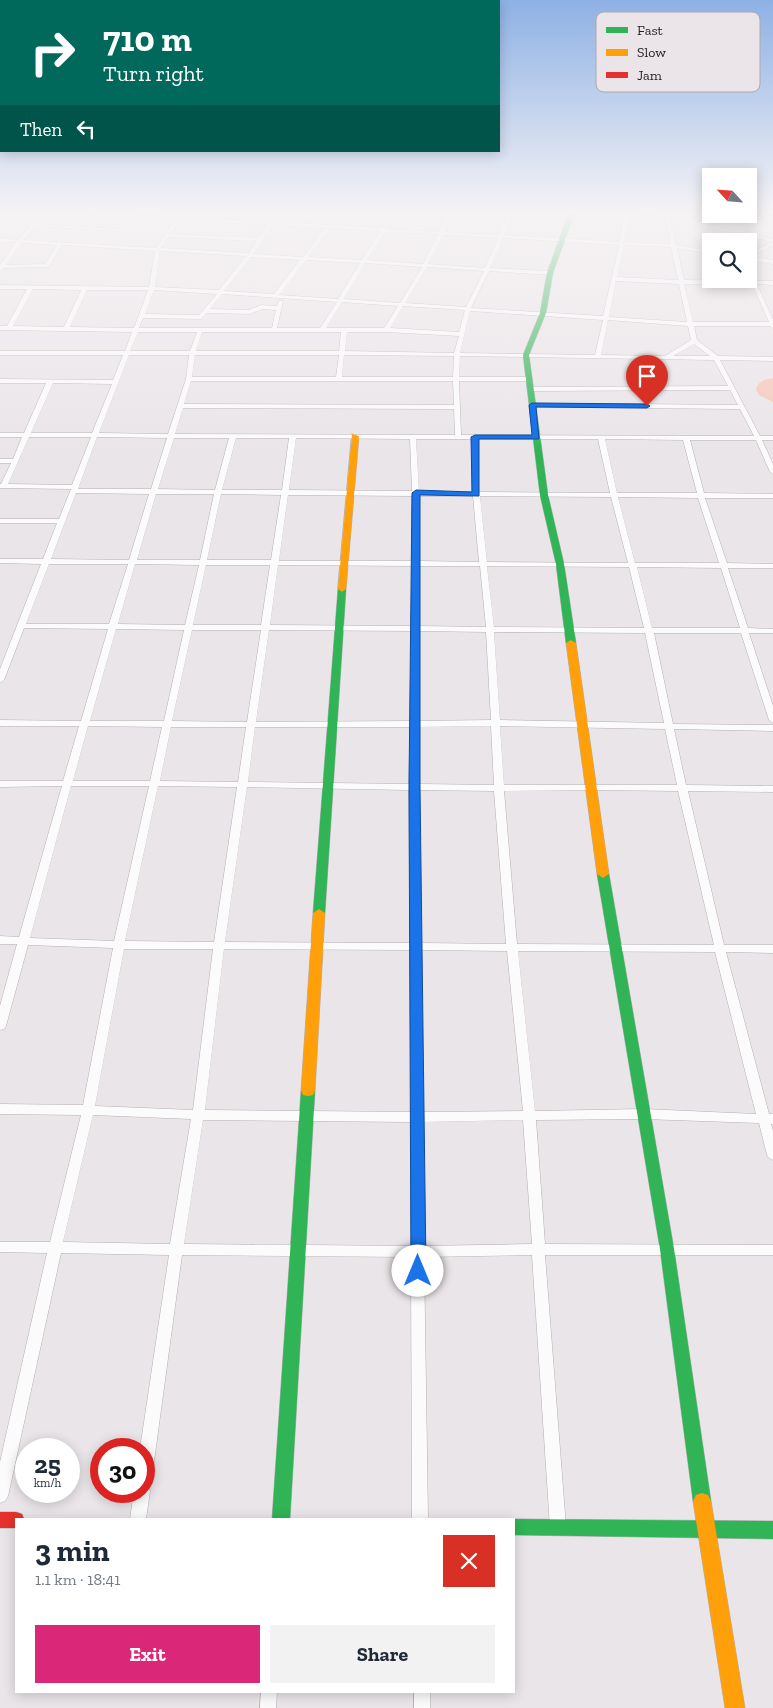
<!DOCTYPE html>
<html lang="en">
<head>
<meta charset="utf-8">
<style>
	body { margin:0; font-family:"Zilla Slab",serif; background:#f2f2f3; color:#1f2937; height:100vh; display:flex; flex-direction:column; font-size:19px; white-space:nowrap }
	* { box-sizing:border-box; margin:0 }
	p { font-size:16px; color:#747a83 }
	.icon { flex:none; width:28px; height:28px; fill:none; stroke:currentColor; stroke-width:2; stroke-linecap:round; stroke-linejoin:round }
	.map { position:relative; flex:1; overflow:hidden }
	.sheet { position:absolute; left:15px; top:1518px; width:500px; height:175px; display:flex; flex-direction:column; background:#fff; border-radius:0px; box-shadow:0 2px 12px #0003 }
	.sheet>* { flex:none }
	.guide { position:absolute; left:0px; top:0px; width:500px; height:152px; box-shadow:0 2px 12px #0003; background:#00695c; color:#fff; overflow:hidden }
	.needle { width:32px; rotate:296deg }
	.tools { position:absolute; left:702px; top:168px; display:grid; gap:10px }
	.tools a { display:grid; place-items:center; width:55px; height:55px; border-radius:0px; background:#fff; box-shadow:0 2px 12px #0003; font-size:25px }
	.speed { position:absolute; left:15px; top:1438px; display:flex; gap:10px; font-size:25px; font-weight:700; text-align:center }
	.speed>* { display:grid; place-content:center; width:65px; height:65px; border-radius:50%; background:#fff; box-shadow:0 2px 12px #0003; line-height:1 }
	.speed small { font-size:12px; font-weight:400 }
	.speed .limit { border:8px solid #d22; background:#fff; color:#111 }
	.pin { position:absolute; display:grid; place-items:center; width:42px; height:42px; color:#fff; margin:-51px -21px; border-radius:50% 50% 50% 0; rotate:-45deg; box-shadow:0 0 5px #0007 }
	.pin .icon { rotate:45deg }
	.me { position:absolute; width:55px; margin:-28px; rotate:0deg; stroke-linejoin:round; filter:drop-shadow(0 0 4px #0008) }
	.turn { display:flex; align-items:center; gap:18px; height:105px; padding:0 20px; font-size:22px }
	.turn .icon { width:65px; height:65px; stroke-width:2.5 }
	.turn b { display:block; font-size:35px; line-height:42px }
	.then { display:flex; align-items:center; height:48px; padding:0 20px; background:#0003; gap:10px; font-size:19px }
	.round { display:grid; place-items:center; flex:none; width:52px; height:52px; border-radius:0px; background:#f2f2f3 }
	.headline { display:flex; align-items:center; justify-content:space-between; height:85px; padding:0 20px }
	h1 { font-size:30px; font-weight:700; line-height:38px }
	.cta { display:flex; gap:10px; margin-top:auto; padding:10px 20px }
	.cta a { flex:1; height:58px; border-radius:0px; background:#db2777; color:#fff; font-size:20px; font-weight:700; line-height:58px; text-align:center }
	.cta a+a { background:#f2f2f3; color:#1f2937 }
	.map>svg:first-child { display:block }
	.green { fill:#f5c6b8 }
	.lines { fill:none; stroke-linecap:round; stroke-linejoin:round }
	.river { fill:#a8ace0; fill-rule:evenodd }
	.street-casing { stroke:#b4b0b3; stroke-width:1 }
	.fast-casing { stroke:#b4b0b3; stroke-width:1 }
	.slow-casing { stroke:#b4b0b3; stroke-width:1 }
	.jam-casing { stroke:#b4b0b3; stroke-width:1 }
	.street { fill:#fcfbfc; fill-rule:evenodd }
	.fast { fill:#30b455; fill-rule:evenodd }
	.slow { fill:#ff9f0a; fill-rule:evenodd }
	.jam { fill:#e5322d; fill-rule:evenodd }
	.route { fill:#1a73e8; stroke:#114b97 }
	.key { fill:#ebe4e9; stroke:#aea8ac; stroke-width:1 }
	.key-label { font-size:14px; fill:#1f1d1e }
</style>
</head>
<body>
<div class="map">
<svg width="773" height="1708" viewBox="0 0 773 1708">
	<rect width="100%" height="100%" fill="#eae5e8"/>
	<!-- green -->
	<path class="green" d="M773,378V402L759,395L756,390C757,382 765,379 773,378Z"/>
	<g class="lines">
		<!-- river -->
		<path class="river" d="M761,212H773V217L762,214Z"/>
		<defs>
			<path id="street" d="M27,212H48L37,224L118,229L120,230L118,231L35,226L24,240L156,248L175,220L59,213L57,212L177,217L181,214L183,215L182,217L270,222L277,212H281L274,222L382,228L392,212H396L386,229L439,232L449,212H453L444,232L499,235L509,212H513L504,235L619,242L625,214L615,212L667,214L670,216L773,239V246L749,256L773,260V264L749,260V253L773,242L670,219L676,245L711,251V254L677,248L684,280L750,281L749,270L752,272L756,281H773V285L757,284L773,320V328L770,326H694L697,340L718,356L773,357V361L720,360L760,436H773V440H762L773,464V474L770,472L756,440H690L704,493L773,494V498H705L727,563L773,564V568H728L748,628L773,629V633H749L773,706V723L769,720L741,633H654L673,724L773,725V731L674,729L686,785L773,786V792L688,791L724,945H773V953L726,952L769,1114H773V1124H771L773,1131V1160L769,1158L767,1155L759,1123L644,1119L536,1120L545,1244L773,1245V1255H545L566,1527L563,1532L558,1535L553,1532L550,1527L532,1255L424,1257L428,1519H412L411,1257L182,1255L152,1476L149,1481L144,1483V1449H140L169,1255L61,1253L8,1496L5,1501L0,1503V1462L47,1253L0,1252V1242H50L81,1115L0,1114V1104L83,1105L113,948L28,945L6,1026L4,1029L0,1030V1006L17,944H0V936L19,937L62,786L0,787V781H63L79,726H0V720L81,721L108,629L24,628L4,680L0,683V669L41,564L0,563V559H43L57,523H0V519H59L71,489L0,488V484H1L11,463H0V459H13L22,437H0V433H24L46,383H0V379L113,380L123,355H0V351H125L132,332L0,330V326H7L27,289H0V285L149,287L155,251L62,245L49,267L4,268L0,273V265L16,242H0V238L18,240L40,214L0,216V214ZM630,214L665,216L671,244L624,242ZM180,220L268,225L259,238L170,234ZM272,225L325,228L303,257L253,254ZM330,228L380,231L362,260L308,257ZM385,232L438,234L423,264L367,260ZM443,235L498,238L485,268L428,264ZM168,237L257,241L249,253L161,248ZM503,238L619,245L603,316L471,308L489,271L550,275L553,273L550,271L490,268ZM21,243L57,245L45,264L6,265ZM624,245L671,247L678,280L617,277ZM160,251L246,256L219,290L155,287ZM251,257L300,260L274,294L224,291ZM306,260L360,263L338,299L279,295ZM365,263L422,267L400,303L344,299ZM427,267L484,271L466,307L405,303ZM616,281L679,284L687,322L609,317ZM684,284H752L769,322H693ZM33,289L81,290L64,327L13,326ZM87,290H148L134,328L70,327ZM154,290L217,294L199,315L145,314ZM222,294L337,302L320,328H277L283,301H279L277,306L261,305L249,310L210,309ZM342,302L398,306L384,328H326ZM403,306L465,310L459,332L390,328ZM262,309L276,310L272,328H139L143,318L201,319L207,313L250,314ZM470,311L603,320L595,355L460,353ZM608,320L688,326L691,340L665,356L601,355ZM138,332H197L190,351H130ZM202,332H341L339,351H196ZM347,332H386L459,336L454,353L345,351ZM694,344L710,356H673ZM129,355H189L186,379L168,434L99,433ZM195,355H339L336,377H192ZM344,355L454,356L453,377H342ZM460,356L714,360L728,386L530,387L527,389L530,391L730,390L738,405L532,403L529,405L532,407L740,409L754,436L461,435L459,381H529L532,379L529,377H459ZM191,381H453L454,405L184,404ZM53,383L112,384L92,433H31ZM183,408L454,409L455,435L175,434ZM29,437H91L72,485L8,484ZM97,437L167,438L151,489H78ZM174,438H229L215,490L158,489ZM236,438H289L282,490H222ZM296,438L410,439L412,491L289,490ZM416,439H472V492L419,491ZM478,439H598L610,493L479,492ZM605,439L683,440L697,493H617ZM76,493L149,494L129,560L51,559ZM156,494H214L200,560H137ZM221,494L281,495L271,560H207ZM288,495L412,496V561H279ZM420,496H473L479,562L419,561ZM480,496L611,497L628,563L487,562ZM618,497L698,498L719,563H635ZM49,564H128L109,624H26ZM135,564L199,565L185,625L118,624ZM206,565H270L261,625H193ZM278,565L412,566L411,626L270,625ZM419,566H480L486,627L419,626ZM487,566L629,567L644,628L494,627ZM637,567L721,568L740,628H652ZM116,629L184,630L164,721H90ZM192,630H261L247,722L172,721ZM269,630L411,631L410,721L256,722ZM419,631L486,632L491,720L419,721ZM494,632L645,633L664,723L500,720ZM88,726L162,727L150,781H73ZM491,726L494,785L419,784V727ZM500,726L665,729L677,785H504ZM171,727H246L238,782L160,781ZM255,727H410L409,784L248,782ZM71,786H149L114,941L30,938ZM158,786L237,787L214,942L125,941ZM247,787L409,790L410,943L225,942ZM419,790L494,791L506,944L421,943ZM594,790L678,791L714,945L517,944L504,791ZM124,949H213L193,1110L95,1106ZM224,949L410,950L411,1112L205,1110ZM421,950L507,951L523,1111L423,1112ZM518,951L715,952L756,1114L644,1109L535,1111ZM93,1115L191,1119L170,1244L63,1242ZM203,1120L411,1122V1246L184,1244ZM523,1120L532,1244L424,1246L423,1122Z
				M683,214L748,219L773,224V226L748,221L681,216Z
				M144,1484L147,1486L150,1491L146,1519H130L134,1491H144Z
				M261,1691H277L276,1708H260Z
				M414,1691H430V1708H414Z"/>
			<path id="fast" d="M569,212H575L553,273L546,313L529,355L548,495L564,564L576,643L571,646L566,643L556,564L540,495L523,355L540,313L547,273Z
				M342,586L346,589L325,913L319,917L313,913L338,589Z
				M603,870L609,874L674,1249L711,1501L708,1507L702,1509L696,1507L693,1501L660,1249L597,874Z
				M308,1086L313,1087L315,1091L290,1519H272L301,1091L303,1087Z
				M514,1519L773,1521V1539L514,1535Z"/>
			<path id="slow" d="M352,434L359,436L346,589L342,592L338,589Z
				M571,640L576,643L609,874L603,878L597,874L566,643Z
				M319,909L325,913L315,1091L313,1095L308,1096L303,1095L301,1091L313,913Z
				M702,1493L708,1495L711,1501L745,1708H725L693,1501L696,1495Z"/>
			<path id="jam" d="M0,1512H16L22,1514L24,1519H16V1528H0Z"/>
		</defs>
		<!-- street casing -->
		<use href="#street" class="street-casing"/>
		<!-- fast casing -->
		<use href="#fast" class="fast-casing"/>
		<!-- slow casing -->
		<use href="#slow" class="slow-casing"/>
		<!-- jam casing -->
		<use href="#jam" class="jam-casing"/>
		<!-- street -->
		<use href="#street" class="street"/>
		<!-- fast -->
		<use href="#fast" class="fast"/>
		<!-- slow -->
		<use href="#slow" class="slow"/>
		<!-- jam -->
		<use href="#jam" class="jam"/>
	</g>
	<!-- sky -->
	<linearGradient id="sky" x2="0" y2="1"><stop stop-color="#8eb1e5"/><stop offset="0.47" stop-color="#f6f3f5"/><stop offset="1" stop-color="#f6f3f5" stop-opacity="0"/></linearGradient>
	<rect width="773" height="451" fill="url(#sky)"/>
	<!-- route -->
	<path class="route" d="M532,403L647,404L650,406L647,408L536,407L539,439H479V496L420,495V787L426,1271L424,1276L418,1278L413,1276L411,1271L409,787L412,493L416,490L472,492L471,437L475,435H532L529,405Z"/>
	<!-- legend -->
	<rect x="596" y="12" width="164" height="80" rx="8" class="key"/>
	<rect x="606" y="27" width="22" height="6" fill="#30b455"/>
	<rect x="606" y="49" width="22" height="7" fill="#ff9f0a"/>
	<rect x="606" y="72" width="22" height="6" fill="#e5322d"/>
	<g class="key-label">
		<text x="637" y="35">Fast</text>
		<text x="637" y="57">Slow</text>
		<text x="637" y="80">Jam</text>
	</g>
</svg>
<div class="tools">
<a><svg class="needle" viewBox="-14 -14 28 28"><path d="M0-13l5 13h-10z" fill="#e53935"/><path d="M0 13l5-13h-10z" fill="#747a83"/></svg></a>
<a><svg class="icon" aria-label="search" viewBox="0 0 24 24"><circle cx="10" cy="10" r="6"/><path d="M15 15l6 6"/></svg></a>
</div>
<div class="speed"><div>25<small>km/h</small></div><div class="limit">30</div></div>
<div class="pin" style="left:647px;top:406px;background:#d93025"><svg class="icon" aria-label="arrive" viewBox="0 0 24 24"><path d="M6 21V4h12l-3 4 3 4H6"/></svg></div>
<svg class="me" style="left:418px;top:1271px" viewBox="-20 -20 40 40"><circle r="19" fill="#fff"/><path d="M0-13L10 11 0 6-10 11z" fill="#1a73e8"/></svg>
<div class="guide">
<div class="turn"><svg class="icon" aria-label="right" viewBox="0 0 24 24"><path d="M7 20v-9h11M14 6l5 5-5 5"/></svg><div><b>710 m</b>Turn right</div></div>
<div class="then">Then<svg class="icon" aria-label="left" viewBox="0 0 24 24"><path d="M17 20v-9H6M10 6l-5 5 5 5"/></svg></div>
</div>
<section class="sheet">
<div class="headline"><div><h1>3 min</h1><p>1.1 km · 18:41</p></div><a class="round" style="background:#d93025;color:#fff"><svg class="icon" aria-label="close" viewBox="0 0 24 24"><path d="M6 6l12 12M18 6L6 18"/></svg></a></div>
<div class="cta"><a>Exit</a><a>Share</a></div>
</section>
</div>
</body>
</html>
